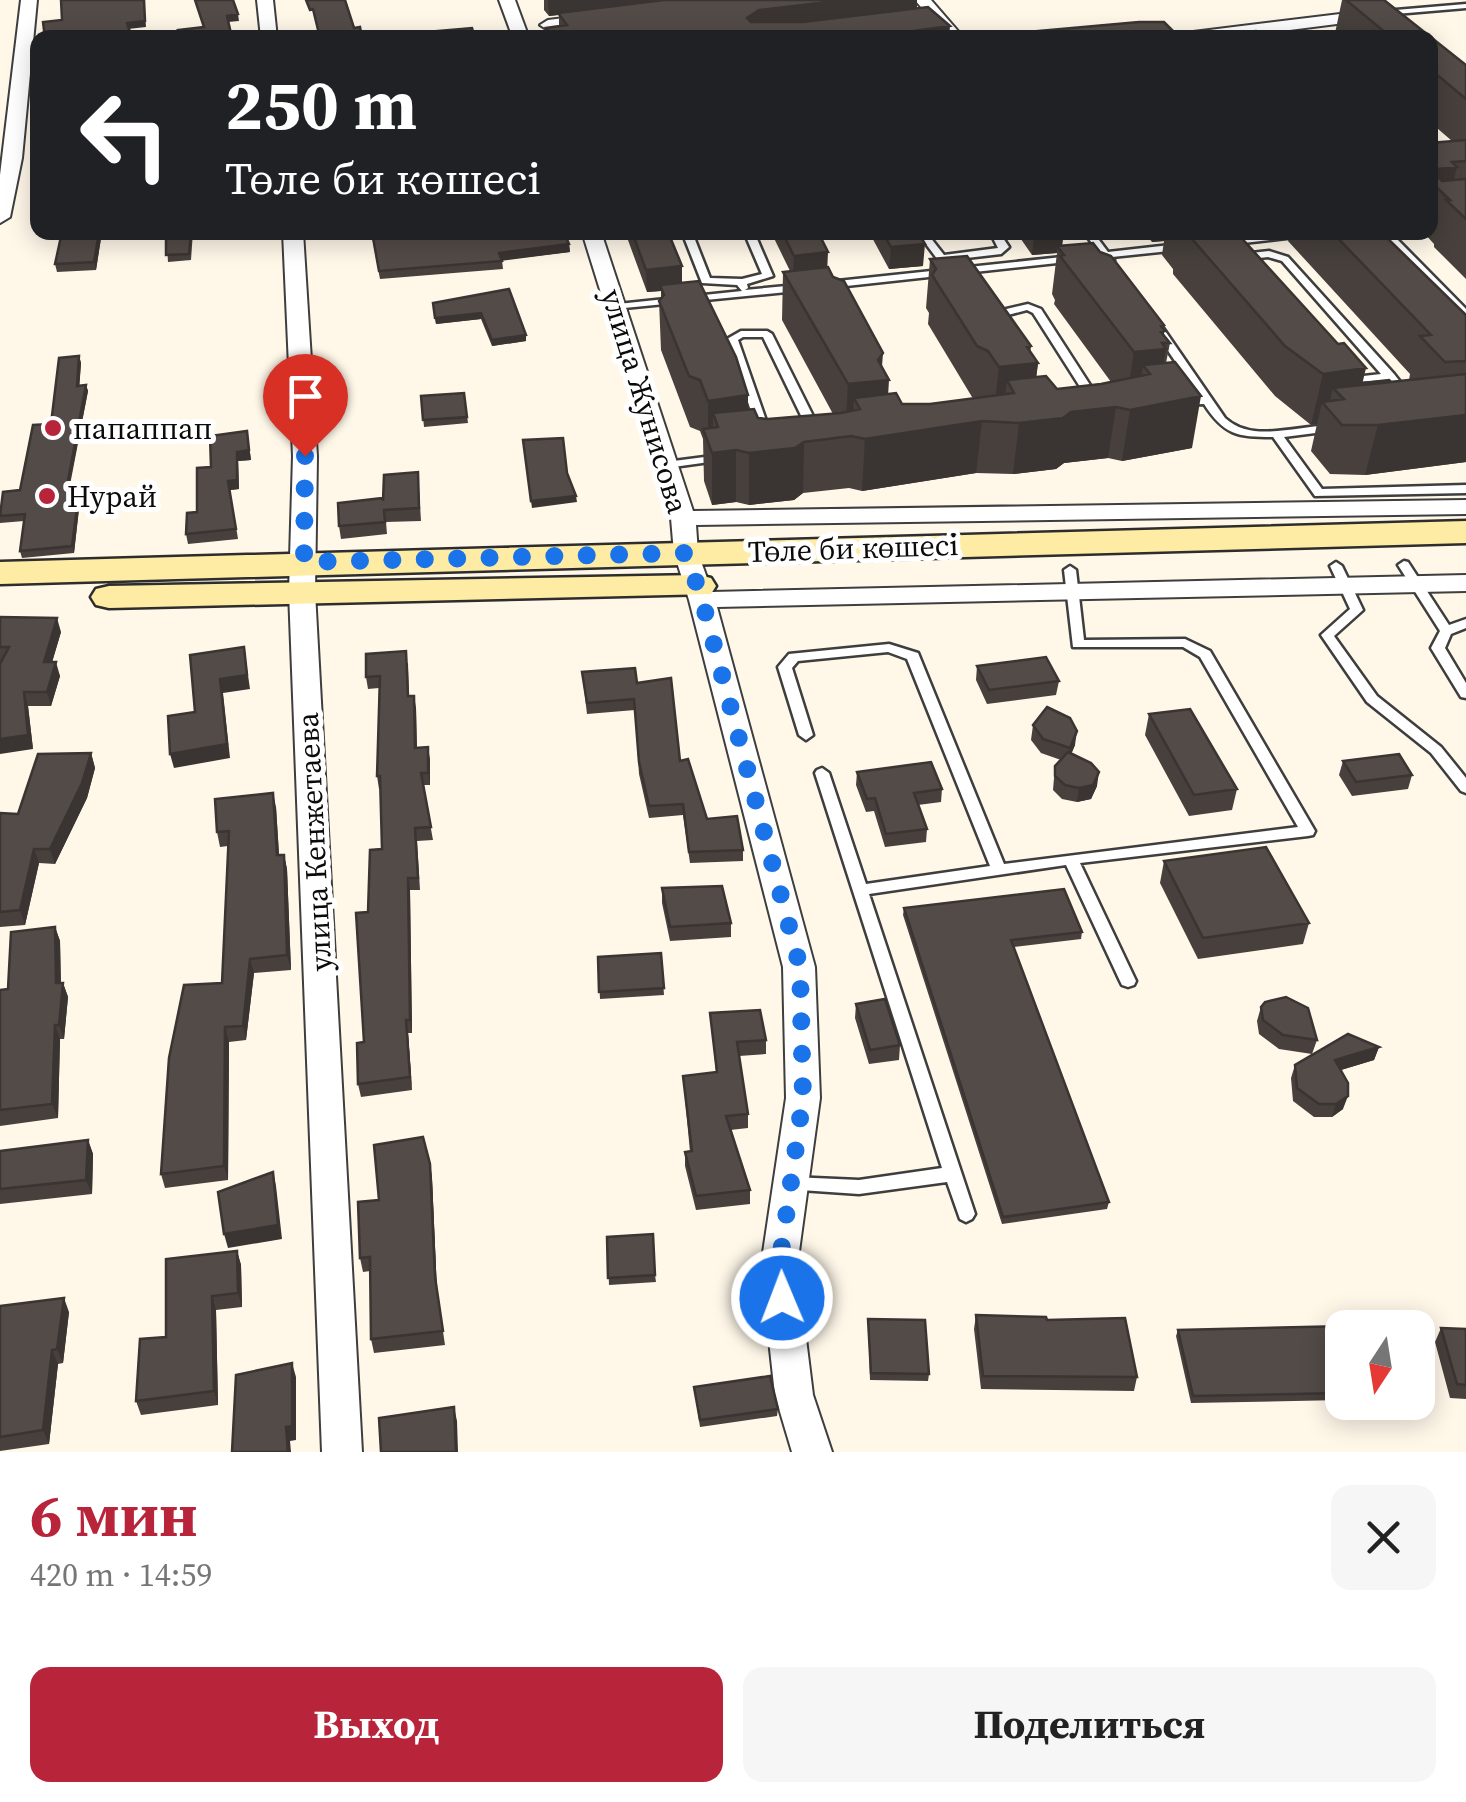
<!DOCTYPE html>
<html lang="ru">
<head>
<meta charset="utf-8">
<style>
	body { margin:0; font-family:"Source Serif 4",serif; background:#f6f6f6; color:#222; height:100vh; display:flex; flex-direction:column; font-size:38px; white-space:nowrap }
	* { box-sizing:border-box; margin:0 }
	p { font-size:32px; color:#767676 }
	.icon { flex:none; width:55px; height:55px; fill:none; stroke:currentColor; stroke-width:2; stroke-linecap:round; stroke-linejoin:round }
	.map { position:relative; height:1452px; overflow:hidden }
	.panel { display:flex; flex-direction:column; background:#fff; flex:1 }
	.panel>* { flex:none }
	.banner { position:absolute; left:30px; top:30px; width:1408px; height:210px; border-radius:20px; box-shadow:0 5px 25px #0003; background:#202124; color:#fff; overflow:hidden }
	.needle { width:65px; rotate:192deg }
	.buttons { position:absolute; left:1325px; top:1310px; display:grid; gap:20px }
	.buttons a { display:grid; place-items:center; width:110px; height:110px; border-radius:20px; background:#fff; box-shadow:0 5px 25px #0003; font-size:50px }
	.pin { position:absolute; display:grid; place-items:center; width:85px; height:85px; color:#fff; margin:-102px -42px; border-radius:50% 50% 50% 0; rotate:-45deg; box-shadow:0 0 10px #0007 }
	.pin .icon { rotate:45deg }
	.me { position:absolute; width:110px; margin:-55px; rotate:359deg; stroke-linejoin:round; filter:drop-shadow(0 0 8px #0008) }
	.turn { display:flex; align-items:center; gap:35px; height:210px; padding:0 30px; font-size:45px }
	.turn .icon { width:130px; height:130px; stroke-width:2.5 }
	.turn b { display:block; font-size:70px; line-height:85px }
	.round { display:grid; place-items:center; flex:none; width:105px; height:105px; border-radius:20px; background:#f6f6f6 }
	.headline { display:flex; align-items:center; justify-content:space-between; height:170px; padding:0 30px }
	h1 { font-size:60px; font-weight:700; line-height:75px; color:#b8253b }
	.primary-button { display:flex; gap:20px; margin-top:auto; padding:20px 30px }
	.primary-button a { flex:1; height:115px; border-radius:20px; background:#b8253b; color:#fff; font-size:40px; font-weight:700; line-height:115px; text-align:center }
	.primary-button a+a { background:#f6f6f6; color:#222 }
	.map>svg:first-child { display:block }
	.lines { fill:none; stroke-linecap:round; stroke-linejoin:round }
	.lane-casing { stroke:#3e3e3e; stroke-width:5 }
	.street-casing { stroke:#3e3e3e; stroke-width:4 }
	.secondary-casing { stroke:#2d2d2d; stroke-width:5 }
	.lane { fill:#fff; fill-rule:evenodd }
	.street { fill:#fff; fill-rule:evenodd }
	.secondary { fill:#feeba4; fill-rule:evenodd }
	.wall { fill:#47403d }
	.shaded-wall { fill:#3a3432 }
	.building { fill:#534b47; stroke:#3a3432; stroke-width:2.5 }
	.route { stroke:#1a73e8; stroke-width:18; stroke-dasharray:0 32.4 }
	.poi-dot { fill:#b8253b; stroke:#fff; stroke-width:4 }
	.labels { text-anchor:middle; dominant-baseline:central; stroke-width:10; stroke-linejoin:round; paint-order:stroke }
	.street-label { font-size:30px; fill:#0b0b0b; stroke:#fff }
	.poi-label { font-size:30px; fill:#0b0b0b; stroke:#fff; text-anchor:start }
</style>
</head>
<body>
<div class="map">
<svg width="1466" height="1452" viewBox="0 0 1466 1452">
	<rect width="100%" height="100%" fill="#fff8e9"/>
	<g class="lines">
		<defs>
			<path id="lane" d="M1466,4V8L1384,15L1380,13L1384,11Z
				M682,232H692L710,278L742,279L762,274L744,232H754L773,276L747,284L748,288L745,290L797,285L802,288L797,291L614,309V305L618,304L742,291L737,285L702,283Z
				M917,232H926L944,255L998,248L990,232H999L1009,247L1001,254L941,261L938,260Z
				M1084,232H1093L1108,252L1179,244L1184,247L1179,250L1112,257L1114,260L1109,263L1103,258L828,288L823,285L828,282L1099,253Z
				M1283,232H1316L1312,235L1226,245L1221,242L1226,239Z
				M1380,232H1390L1466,309V318L1462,317Z
				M1269,251L1288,257L1394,374L1409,393L1408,395H1400L1386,380L1342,383V379L1346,378L1381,374L1282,261L1268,257L1242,260L1237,257L1242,254Z
				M1028,304L1041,309L1101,402L1099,404H1091L1033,313L1027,310L1008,315L1011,326L1010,328H1002L997,313L998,311Z
				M1159,327L1163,328L1225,418C1254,445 1301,423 1335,426L1337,428L1331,431L1284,437L1322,489L1466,485V493L1315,496L1273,437C1237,437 1224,435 1204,404L1179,405V401L1200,398L1154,330Z
				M767,331L772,334L821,432L819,434H811L809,432L763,337H743L738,340L770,432L764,435L758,432L727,339L741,331Z
				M720,455L724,456V460L666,468L660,465L666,462Z
				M1404,561L1408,562L1449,625L1466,619V628L1451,634L1445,648L1466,683V698L1461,697L1431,648L1440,631L1398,565Z
				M1336,562L1342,566L1363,610L1334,636L1377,696L1441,747L1466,778V793L1461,791L1431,753L1367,702L1321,635L1350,609L1330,566Z
				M1070,566L1076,570L1084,640L1185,639L1210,651L1315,831L1313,835L1308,836L1080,863L1136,981L1134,985L1128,987L1122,985L1120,981L1066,865L869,894L975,1214L972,1219L966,1222L960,1219L947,1182L859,1194L786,1189L783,1184L786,1179L792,1177L859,1180L942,1168L815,773L817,770L822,768L829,773L866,884L990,866L907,659L888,652L798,661L792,668L813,735L806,740L799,735L778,667L789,654L889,644L918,653L1004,864L1298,827L1200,657L1183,647H1073L1064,570Z"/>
			<path id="street" d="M21,0H37L22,158L10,217L0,223V175Z
				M257,0H273L277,38H261Z
				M499,0H515L529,38H513Z
				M915,0H931L964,38H947Z
				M1365,0H1381L1392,13L1384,18L1227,38H1177L1185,33L1373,10Z
				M596,14L604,19L602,22L548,30L540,25L548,20Z
				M283,232H303L317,456L315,592L362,1452H322L289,592L293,456Z
				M582,232H601L693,511L1466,500V514L696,525L698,553L712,592L1466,575V591L717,607L815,967L820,1098L797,1266L813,1395L832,1452H792L775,1395L761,1266L786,1098L783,967L689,600L674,553L671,518Z"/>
			<path id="secondary" d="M1466,521V543L0,584V562Z
				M698,575L711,578L716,586L711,594L109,608L96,605L91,597L96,589L109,586Z"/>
		</defs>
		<!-- lane casing -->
		<use href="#lane" class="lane-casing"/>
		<!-- street casing -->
		<use href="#street" class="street-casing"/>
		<!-- secondary casing -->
		<use href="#secondary" class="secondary-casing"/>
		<!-- lane -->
		<use href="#lane" class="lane"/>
		<!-- street -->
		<use href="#street" class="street"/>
		<!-- secondary -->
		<use href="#secondary" class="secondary"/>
	</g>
	<!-- wall -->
	<path class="wall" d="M544,0H917V8L949,38H547L546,28L559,26V15L549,16L544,10Z
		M1342,0H1384L1466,65V279L1434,247V244L1423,232H1430V143L1452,141L1430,122V38H1334Z
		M102,232L96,270L57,272L55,264Z
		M166,232H193L191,260L168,262Z
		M371,232L569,244L570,252L502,260L503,269L380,279Z
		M625,232H668L682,266V283L748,409L758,418L768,419L833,414L782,320L783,272L790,271L771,232H818L827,267L882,367L888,394L902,404H930L975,398L972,397L928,324L929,313L926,308L930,259L1030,352L1038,363L1036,377L1057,389L1111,382L1054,304L1055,300L1052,294L1057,253L1032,255L1016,232H1063L1062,246L1100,252L1164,325V335L1170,343L1166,363L1192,448L1122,461L1108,458L1064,463L1056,469L1013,474L976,473L862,491L849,488L803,493L794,500L749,505L736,502L712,505L704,481L703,439L700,431L690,427L661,350L659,301L661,299V291L647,292Z
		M869,232H918L923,266L889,269Z
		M1138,232H1236L1363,383L1409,380L1410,374L1288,241L1290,232H1381L1466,315V462L1365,475L1330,474L1311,451L1317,424L1311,425L1275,396L1173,274V269L1162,255L1164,241L1152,242L1146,235L1141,236Z
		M509,289L526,341L492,346L481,319L436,324L433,303Z
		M79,356L81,363L79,386L86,385L88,391L70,485L81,491L74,553L22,558L20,551L24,521L0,523V507L20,490L51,424Z
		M464,393L468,423L424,427L421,396Z
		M247,431L251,460L238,461L239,489L230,490L238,539L188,544L186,534L197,512L211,467Z
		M418,472L421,521L386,522L387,534L341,539L339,526L383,498Z
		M0,617L61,632L52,662L60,676L51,706H28L33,749L2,661H0Z
		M408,663L409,696L416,708L417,748L430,759V785H423L433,840L417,841L420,890H410L412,1033H408L412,1090L361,1097L358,1084L364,1042L368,912L382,849L381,788L379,789L377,776L379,688L368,689L366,677Z
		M977,666L1059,681L1056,695L987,704L976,680Z
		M582,672L637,683L680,761L707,819L743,850V861L690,863L683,815L649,818L639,774L635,710L587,714Z
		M1149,714L1237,789L1232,810L1189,816L1145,735Z
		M1033,725L1075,745L1071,754L1097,786L1091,799L1077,802L1062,799L1053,790L1055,766L1061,760L1041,753L1031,740Z
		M91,753L95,768L87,798L55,864L39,863L25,925L0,927V813L18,814Z
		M1343,761L1412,775L1408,789L1352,796L1339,775Z
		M857,772L942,789L941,802L918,805L927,829L926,842L885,847L874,811L866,812L856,785Z
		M276,807L279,855H284L287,869L291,970L254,973L246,1040L229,1042L228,1180L165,1188L161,1174L222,983L228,846L220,847L217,832Z
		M1164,861L1309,923L1303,944L1198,959L1160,883Z
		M662,888L731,923V937L670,941L662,903Z
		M904,908L1082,932L1081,939L1014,947L1109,1202L1107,1209L1002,1224L903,915Z
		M55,927L60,941L61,983H63L68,997L64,1039H60L58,1118L0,1126V990L8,989Z
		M661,953L664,995L600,999L598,957Z
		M856,1004L900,1045L899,1060L869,1064L855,1018Z
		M1261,1007L1317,1040L1312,1054L1279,1049L1259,1034L1257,1021Z
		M710,1013L766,1040V1054L739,1056L748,1114V1128L730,1130L750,1190V1204L696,1210L685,1166V1152H690L683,1076L716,1072Z
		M1379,1047L1374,1060L1341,1070L1343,1109L1332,1117H1314L1293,1101L1291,1078L1295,1065Z
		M88,1140L93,1154L92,1194L0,1204V1151Z
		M430,1164L432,1178L437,1291L445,1345L374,1353L371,1339L370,1271L363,1272L360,1258L379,1200Z
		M607,1237L655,1275L656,1282L609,1285Z
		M237,1251L241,1265L242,1307L216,1310L218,1405L141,1415L136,1401L166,1337Z
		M0,1306L69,1312L63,1363L58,1364L49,1444L0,1451Z
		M976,1315L1047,1320L1137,1377L1134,1391L981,1389L974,1329Z
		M868,1319L929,1374L928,1381L870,1380Z
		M1342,1328V1400L1191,1403L1176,1336L1178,1330Z
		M1441,1328L1466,1329V1399L1450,1398L1435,1342Z
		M694,1387L778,1409L777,1416L700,1427Z"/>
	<!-- shaded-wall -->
	<path class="shaded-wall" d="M144,0L146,27L128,29L127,23Z
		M548,0H679L549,16Z
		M845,0H917L916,10L747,37V18L759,10Z
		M238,14L239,21L228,22L227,16Z
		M950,26L949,38H863Z
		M1457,167L1449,199L1435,185L1439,169Z
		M99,232H102L96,270L94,262Z
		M1153,232H1166L1164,241L1152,242Z
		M1064,233L1061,252L1057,246V253L1032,255L1034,236Z
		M569,244L570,252L500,261L499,253Z
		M925,244L923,266L889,269L891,247Z
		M828,252L827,274L793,278L794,256Z
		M682,266V289L660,285L661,291L647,292L646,270Z
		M481,313V319L436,324L435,318Z
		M526,335V341L492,346V340Z
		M1031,346L1029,364L1038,363L1032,414L1014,393L1007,380L1003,417L993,418L999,367L1027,347Z
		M1166,349L1157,399L1150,374L1143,365L1138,401L1126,403L1134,352Z
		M883,353L881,380H889L886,430L860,409L854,398L852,434L845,435L848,384L878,360Z
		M79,356L81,363L79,392L77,386Z
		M1366,368L1354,419L1344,399L1333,388L1328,409L1322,402L1317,424L1311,425L1323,374Z
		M86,385L88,391L68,492L67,486Z
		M748,395V446L713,413V452L708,442V401Z
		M1201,396L1192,448L1122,461L1130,410Z
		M1116,407L1108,458L1064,463L1056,469L1013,474L1019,423L1071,412Z
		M1466,415V462L1365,475L1378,425Z
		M982,421L976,473L862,491L865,439Z
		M247,431L251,460L238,461L239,489L230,490L238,539L228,481L237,452Z
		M804,442L803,493L794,500L749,505V453Z
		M736,450V502L712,505V453Z
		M80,484L81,491L74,553L72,546Z
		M576,496L577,502L532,508L531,501Z
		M57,618L61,632L48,676L44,662Z
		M244,647L250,689L223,693L230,758L174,768L170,754L220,679Z
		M56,662L60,676L51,706L47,692Z
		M24,692L28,706L33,749L0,754V739Z
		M414,696L416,708L417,760L415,748Z
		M1077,731L1075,745L1068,762L1070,748Z
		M428,747L430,759V785L428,773Z
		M91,753L95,768L87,798L55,864L50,849Z
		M1099,772L1097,786L1091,799L1077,802L1079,788Z
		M273,793L276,807L280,870L277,855Z
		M34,849L39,863L25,925L20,910Z
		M284,855L287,869L291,970L287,955Z
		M408,878L410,890L412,1033L410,1020Z
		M55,927L60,941L61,998L56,983Z
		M250,959L254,973L246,1040L243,1026Z
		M63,983L68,997L64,1039L59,1025Z
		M406,1020L408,1033L412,1090L410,1077Z
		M55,1025L60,1039L58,1118L52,1104Z
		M225,1027L229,1042L228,1180L224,1166Z
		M1379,1047L1374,1060L1331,1073L1335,1060Z
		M1348,1096L1343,1109L1332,1117L1336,1104Z
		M88,1140L93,1154L92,1194L86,1180Z
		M430,1164L432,1178L437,1291L445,1345L435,1277Z
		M273,1172L276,1186L282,1239L228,1248L224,1234Z
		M237,1251L241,1265L242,1307L238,1293Z
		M212,1296L216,1310L218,1405L214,1391Z
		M64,1298L69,1312L63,1363L57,1349Z
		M52,1350L58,1364L49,1444L43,1430Z
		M292,1363L296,1377V1440L290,1441L291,1452H288L286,1427Z
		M454,1407L457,1421L458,1452H456Z"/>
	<!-- building -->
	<path class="building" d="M61,0H144L145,21L127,23L132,38H45L43,22L62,20Z
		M195,0H233L238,14L227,16L232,38H181L178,30L204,27Z
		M306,0H345L354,28L360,27L362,38H320L313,9L310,10Z
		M664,0H845L759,10L747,18L751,22H803L928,7L950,26L863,38H553L546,28L567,25L558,13Z
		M1346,0H1384L1466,65V99L1430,69V38H1392Z
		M1139,22H1164L1179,37L1256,31L1263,38H1020L1016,33Z
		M472,28L475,38H427L425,32Z
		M1466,140V161L1452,162L1457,167L1439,169L1438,177L1442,181L1466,179V219L1446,200H1450L1430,181V143Z
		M62,232H99L94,262L55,264Z
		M166,232H191L189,254L166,255Z
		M372,232H564L569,244L499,253L502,261L379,271Z
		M632,232H668L682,266L646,270Z
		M782,232H818L828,252L794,256Z
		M882,232H918L925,244L891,247Z
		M1032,232H1063L1064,233L1034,236Z
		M1186,232H1236L1338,344L1344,343L1366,368L1323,374L1285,346Z
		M1332,232H1381L1466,315V361L1445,362L1420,336L1431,335Z
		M1093,243L1100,252L1111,256L1164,325L1161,326L1165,331L1161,332L1170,343H1162L1166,349L1134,352L1060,256L1064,255L1057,246Z
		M967,256L1031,346L1027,347L1038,363L999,367L988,351L977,346L932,275L936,269L930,259Z
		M828,267L833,277L844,281L883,353L878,360L889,380L848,384L783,272Z
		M699,281L736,357L748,395L708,401L700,380L689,376L659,301L664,295L660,285Z
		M509,289L526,335L492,340L481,313L435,318L433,303Z
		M79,356L77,386L86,385L67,486L80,484L72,546L20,551L25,514L0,516L3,492L20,490L33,425L51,424L59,358Z
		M1175,362L1201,396L1130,410L1116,407L1071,412L1063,418L1019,423L982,421L865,439L851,436L804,442L795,448L749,453L736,450L712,453L703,429L718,427L713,413L754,409L758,418L768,419L841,413L860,409L854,398L896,393L902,404H930L1014,393L1007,380L1046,376L1057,389L1101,384L1150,374L1143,365Z
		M1466,374V415L1378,425H1342L1322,402L1344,399L1333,388Z
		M1389,380L1391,382L1362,385L1363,383Z
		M464,393L467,417L423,420L421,396Z
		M247,431L249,450L237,452V480L228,481L236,529L186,534L187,513L197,512V468L211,467L210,436Z
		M563,438L567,473L576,496L531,501L523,440Z
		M418,472L419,508L384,510L385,522L339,526L338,503L383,498V501L384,475Z
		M0,617L57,618L44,662H56L47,692H24L28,735L0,739V664L9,647H0Z
		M244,647L247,675L220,679L227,744L170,754L168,716L195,712L190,655Z
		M406,651L408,696H414L415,748L428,747V773H421L431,827L415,828L418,878H408L410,1020H406L410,1077L358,1084L357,1043L364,1042L356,913L368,912L370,850L382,849L380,776H377L380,676L366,677V654Z
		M1046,657L1059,681L989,690L977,666Z
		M635,668L637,683L671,678L680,761L688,759L707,819L737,816L743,850L689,852L683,804L649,806L639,762L634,699L587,703L582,672Z
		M1047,707L1070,718L1077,731L1070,748L1043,739L1033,725Z
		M1190,709L1237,789L1194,795L1149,714Z
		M1068,752L1091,763L1099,772L1093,785L1079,788L1065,785L1055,776V766Z
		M91,753L82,783L50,849H34L20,910L0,912V813L18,814L38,754Z
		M1399,754L1412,775L1356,782L1343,761Z
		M931,762L942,789L914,793L927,829L886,834L875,798L867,799L857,772Z
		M273,793L277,855H284L287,955L250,959L243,1026L225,1027L224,1166L161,1174L169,1058L184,985L222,983L229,831L217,832L215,799Z
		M1266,847L1309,923L1203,938L1164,861Z
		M722,886L731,923L670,927L662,888Z
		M1064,889L1082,932L1011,940L1109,1202L1003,1217L904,908Z
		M55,927L56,983H63L59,1025H55L52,1104L0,1110V990L8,989L11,932Z
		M661,953L664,988L599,992L598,957Z
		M1286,997L1308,1008L1317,1040L1283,1035L1263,1020L1261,1007L1265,1002Z
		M885,999L900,1045L870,1050L856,1004Z
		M760,1010L766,1040L737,1042L748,1114L726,1116L750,1190L696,1196L685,1152L692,1151L683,1076L717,1072L710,1013Z
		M1348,1034L1379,1047L1335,1060L1348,1083V1096L1336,1104H1319L1297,1088L1295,1065Z
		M423,1137L430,1164L435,1277L443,1331L371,1339L370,1257L360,1258L358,1202L379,1200L374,1145Z
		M88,1140L86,1180L0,1189V1151Z
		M273,1172L278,1225L224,1234L218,1192Z
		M653,1234L655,1275L608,1278L607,1237Z
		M237,1251L238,1293L212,1296L214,1391L136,1401L140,1339L166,1337V1259Z
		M64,1298L57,1349L52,1350L43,1430L0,1437V1306Z
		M976,1315L1046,1317L1047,1320L1125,1318L1137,1377L983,1376Z
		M868,1319L925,1320L929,1374L871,1373Z
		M1347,1326L1348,1328H1342V1393L1193,1396L1178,1330Z
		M1441,1328L1466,1329V1385L1457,1384Z
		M292,1363V1426L286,1427L288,1452H232L236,1375Z
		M770,1376L778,1409L700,1420L694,1387Z
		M454,1407L456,1452H381L379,1418Z"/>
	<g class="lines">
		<!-- route -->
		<path class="route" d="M305,456L304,562L686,553L702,600L800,967L803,1098L779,1266L782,1298"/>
	</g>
	<!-- markers -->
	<g class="poi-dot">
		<circle cx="53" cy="428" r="10"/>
		<circle cx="47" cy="496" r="10"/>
	</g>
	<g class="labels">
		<!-- street labels -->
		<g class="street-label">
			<text transform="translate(645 401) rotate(73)">улица Жунисова</text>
			<text transform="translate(853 548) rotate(-2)">Төле би көшесі</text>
			<text transform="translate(314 842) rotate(-93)">улица Кенжетаева</text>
		</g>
		<!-- poi labels -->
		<g class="poi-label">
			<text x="73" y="428">папаппап</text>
			<text x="67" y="496">Нурай</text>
		</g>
	</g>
</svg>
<div class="buttons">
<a><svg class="needle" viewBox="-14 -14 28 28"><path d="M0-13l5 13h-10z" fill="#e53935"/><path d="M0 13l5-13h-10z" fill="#767676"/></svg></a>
</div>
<div class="pin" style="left:305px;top:456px;background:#d93025"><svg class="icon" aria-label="arrive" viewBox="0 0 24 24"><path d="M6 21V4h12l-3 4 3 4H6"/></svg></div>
<svg class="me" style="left:782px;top:1298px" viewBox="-20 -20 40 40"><circle r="17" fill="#1a73e8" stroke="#fff" stroke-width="3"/><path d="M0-11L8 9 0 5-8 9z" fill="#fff"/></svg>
<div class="banner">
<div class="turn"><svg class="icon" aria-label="left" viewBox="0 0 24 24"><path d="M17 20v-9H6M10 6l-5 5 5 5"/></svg><div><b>250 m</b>Төле би көшесі</div></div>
</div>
</div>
<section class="panel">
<div class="headline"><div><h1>6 мин</h1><p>420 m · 14:59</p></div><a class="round"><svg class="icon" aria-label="close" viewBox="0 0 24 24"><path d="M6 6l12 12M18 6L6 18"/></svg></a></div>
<div class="primary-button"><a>Выход</a><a>Поделиться</a></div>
</section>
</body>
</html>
